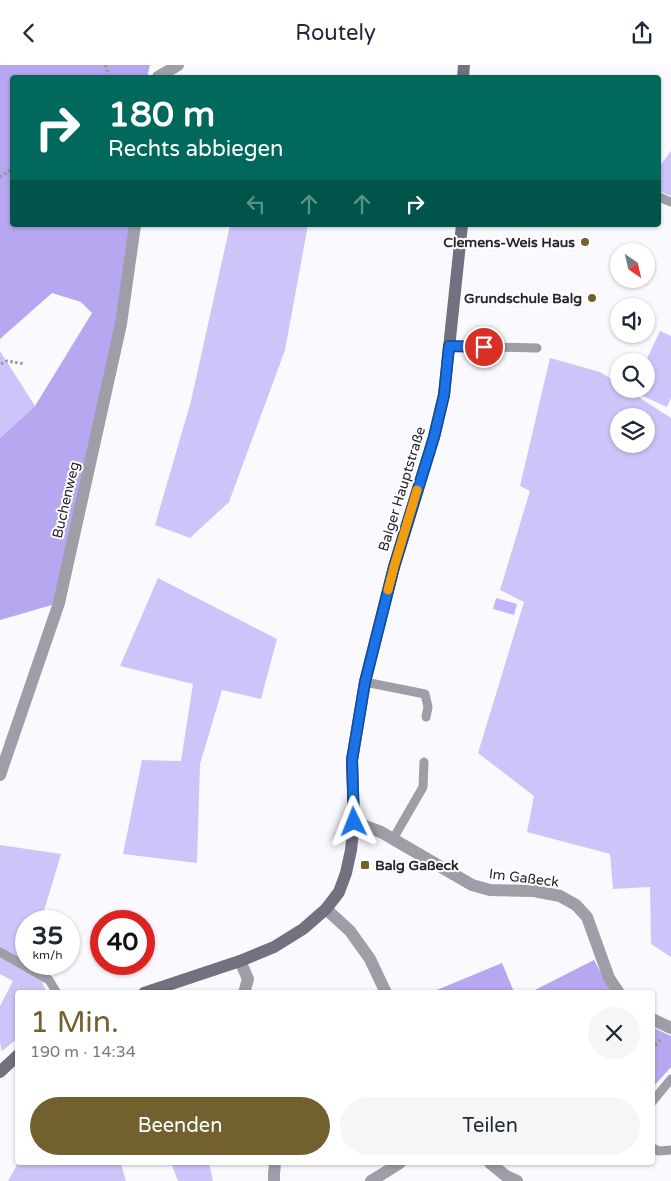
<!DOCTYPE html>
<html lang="de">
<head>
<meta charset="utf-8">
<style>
	body { margin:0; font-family:"Varela Round",sans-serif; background:#f6f6f7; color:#1f2937; height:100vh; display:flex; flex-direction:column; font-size:19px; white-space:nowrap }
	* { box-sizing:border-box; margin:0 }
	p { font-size:16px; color:#747a83 }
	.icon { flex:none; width:28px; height:28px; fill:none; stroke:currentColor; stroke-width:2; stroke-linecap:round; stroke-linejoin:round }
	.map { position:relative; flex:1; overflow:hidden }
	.details { position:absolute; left:15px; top:925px; width:640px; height:175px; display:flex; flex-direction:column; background:#fff; border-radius:5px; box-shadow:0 1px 4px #0004 }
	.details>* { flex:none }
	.hud { position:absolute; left:10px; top:10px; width:651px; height:152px; border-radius:5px; box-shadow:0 1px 4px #0004; background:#00695c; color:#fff; overflow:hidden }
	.needle { width:32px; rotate:146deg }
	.controls { position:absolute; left:610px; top:178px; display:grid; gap:10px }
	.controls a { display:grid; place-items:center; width:45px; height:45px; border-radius:50%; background:#fff; box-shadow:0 1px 4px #0004; font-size:25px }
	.speed { position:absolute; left:15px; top:845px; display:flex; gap:10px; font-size:25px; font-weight:700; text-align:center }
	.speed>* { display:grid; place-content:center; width:65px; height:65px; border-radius:50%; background:#fff; box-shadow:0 1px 4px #0004; line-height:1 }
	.speed small { font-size:12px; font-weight:400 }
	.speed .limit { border:8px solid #d22; background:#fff; color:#111 }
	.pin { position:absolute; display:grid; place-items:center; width:42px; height:42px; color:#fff; margin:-21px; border:2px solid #fff; border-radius:50%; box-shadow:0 1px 5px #0007 }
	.me { position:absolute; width:55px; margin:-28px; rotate:358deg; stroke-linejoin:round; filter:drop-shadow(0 0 4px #0008) }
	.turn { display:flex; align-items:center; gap:18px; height:105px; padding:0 15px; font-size:22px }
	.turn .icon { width:65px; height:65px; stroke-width:2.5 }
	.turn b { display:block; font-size:35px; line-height:42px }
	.lanes { display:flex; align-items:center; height:48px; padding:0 15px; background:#0003; justify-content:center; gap:25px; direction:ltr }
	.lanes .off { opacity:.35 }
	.round { display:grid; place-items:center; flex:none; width:52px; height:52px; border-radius:26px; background:#f6f6f7 }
	.head { display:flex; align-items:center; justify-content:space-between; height:85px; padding:0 15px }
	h1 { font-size:30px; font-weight:600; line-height:38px; color:#72602e }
	.button { display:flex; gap:10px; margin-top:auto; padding:10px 15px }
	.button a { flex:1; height:58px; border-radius:30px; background:#72602e; color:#fff; font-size:20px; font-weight:600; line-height:58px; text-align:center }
	.button a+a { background:#f6f6f7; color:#1f2937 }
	header { display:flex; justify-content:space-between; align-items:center; height:65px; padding:0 15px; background:#fff; font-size:22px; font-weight:600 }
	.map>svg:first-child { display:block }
	.green { fill:#cfc4fa; fill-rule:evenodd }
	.forest { fill:#b7a6f0 }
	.water { fill:#c5b3ff }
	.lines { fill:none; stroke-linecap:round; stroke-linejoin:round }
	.path { stroke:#99989f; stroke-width:3; stroke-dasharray:2.5 2.5; stroke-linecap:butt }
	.lane { stroke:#9f9da7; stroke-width:9 }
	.street { stroke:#9f9da7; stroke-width:12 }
	.secondary { stroke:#73707f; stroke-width:12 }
	.route-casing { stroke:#114b97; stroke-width:12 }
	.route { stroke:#1a73e8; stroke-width:9 }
	.slow { stroke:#f59e0b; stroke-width:9 }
	.poi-dot { fill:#72602e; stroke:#fff; stroke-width:2 }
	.labels { text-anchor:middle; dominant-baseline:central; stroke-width:4; stroke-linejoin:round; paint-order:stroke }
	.poi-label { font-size:14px; font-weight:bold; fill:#26242e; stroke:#fff; text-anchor:end }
	.street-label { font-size:14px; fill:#26242e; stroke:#fff }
</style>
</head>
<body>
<header><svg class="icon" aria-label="back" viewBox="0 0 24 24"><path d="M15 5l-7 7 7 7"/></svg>Routely<svg class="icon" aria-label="share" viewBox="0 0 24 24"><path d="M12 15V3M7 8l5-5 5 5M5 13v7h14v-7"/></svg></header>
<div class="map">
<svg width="671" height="1116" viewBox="0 0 671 1116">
	<rect width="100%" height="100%" fill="#faf9fe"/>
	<!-- green -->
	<path class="green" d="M671,86V131L659,126V102Z
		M230,160H308L285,285L229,437L190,473L155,460L191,336Z
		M660,266L671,271V333L667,342L632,326L633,324H646V296Z
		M0,286L35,341L0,373Z
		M550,293L600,307L619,319V324H626L671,353V892L651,879L650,822L613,824L610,789L527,767L534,731L478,688L524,537L500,525L530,426L520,421ZM619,351H646V379H619Z
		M158,513L277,574L261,634L222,625L200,699L197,798L123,789L142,695L181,696L193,619L120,601Z
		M0,780L61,789L41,856H26V899H33L47,927L18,928L17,974L2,986L0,978V941L13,916L0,909Z
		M18,1098H124L121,1099L126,1116H8Z
		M171,1098H209L213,1116H178Z"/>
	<!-- forest -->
	<path class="forest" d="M0,0H150L147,12H12V160H133L129,201L59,538L0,555V373L35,341L92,248L81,237L52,228L0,274Z
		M594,895L611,927L529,928Z
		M502,898L514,927H432Z
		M652,962L671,971V1002L653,1022Z"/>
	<!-- water -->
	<path class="water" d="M496,533L517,539L514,550L493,544Z"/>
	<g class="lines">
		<!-- path -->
		<path class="path" d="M105,0L110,12
			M0,112L12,104
			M1,299L7,296L25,299
			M652,984L662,973"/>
		<!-- lane -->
		<path class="lane" d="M659,132L671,137
			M449,281L537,283
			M365,617L425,629L428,642L426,652
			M393,774L423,722L424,697
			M0,887L49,915L57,928
			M652,1037L671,1014
			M652,1083L659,1086L671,1085"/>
		<!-- street -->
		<path class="street" d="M158,12L178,0
			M0,710L59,538L121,259L135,160
			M354,757L381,767L472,820L490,825L534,826L560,831L576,840L587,852L609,913L619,928
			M326,844L350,866L370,894L386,928
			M240,896L248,914L244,928
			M652,954L671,963
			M490,1098L506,1111L517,1116
			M274,1116V1109L275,1098
			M371,1116L400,1098"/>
		<!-- secondary -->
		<path class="secondary" d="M463,12L464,0
			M144,928L240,896L274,882L303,864L326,844L339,827L346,808L351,785L354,757L352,695L365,617L394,502L434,372L444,330L462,160
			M0,1007L18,990"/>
	</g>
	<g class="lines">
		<defs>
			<path id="route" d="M354,757L352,695L365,617L394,502L434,372L444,330L449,281L484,282"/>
		</defs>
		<!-- route casing -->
		<use href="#route" class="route-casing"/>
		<!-- route -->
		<use href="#route" class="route"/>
		<!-- slow -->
		<path class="slow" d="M388,525L394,502L417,425"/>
	</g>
	<!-- markers -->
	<g class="poi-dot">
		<circle cx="585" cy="177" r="5"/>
		<circle cx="592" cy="233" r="5"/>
		<rect x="360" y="795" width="10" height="10" rx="2.5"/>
	</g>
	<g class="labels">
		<!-- poi labels -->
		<g class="poi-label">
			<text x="575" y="177">Clemens-Weis Haus</text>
			<text x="582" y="233">Grundschule Balg</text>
			<text x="375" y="800" text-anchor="start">Balg Gaßeck</text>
		</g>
		<!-- street labels -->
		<g class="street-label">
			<text transform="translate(402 424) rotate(-73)">Balger Hauptstraße</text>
			<text transform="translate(66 435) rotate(-77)">Buchenweg</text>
			<text transform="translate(524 813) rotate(7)">Im Gaßeck</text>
		</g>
	</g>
</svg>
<div class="controls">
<a><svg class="needle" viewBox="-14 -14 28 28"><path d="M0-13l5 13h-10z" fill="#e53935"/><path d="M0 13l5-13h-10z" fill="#747a83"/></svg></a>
<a><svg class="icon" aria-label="sound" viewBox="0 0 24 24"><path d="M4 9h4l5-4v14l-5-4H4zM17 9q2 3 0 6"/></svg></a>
<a><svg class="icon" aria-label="search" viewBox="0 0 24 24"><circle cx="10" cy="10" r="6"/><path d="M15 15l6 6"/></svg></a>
<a><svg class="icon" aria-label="layers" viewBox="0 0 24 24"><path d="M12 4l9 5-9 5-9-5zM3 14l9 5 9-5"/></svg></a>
</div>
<div class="speed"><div>35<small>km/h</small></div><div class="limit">40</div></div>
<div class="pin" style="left:484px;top:282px;background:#d93025"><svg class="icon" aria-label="arrive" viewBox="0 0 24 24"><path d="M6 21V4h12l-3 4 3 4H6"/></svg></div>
<svg class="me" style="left:354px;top:757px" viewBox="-20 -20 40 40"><path d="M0-17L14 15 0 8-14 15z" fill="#1a73e8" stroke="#fff" stroke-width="4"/></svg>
<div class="hud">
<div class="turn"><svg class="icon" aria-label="right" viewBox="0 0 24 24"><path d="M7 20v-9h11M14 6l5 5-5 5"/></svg><div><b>180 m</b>Rechts abbiegen</div></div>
<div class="lanes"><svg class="icon off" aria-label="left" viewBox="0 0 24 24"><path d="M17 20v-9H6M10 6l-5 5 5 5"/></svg><svg class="icon off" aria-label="ahead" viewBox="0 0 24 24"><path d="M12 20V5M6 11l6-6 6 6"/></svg><svg class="icon off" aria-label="ahead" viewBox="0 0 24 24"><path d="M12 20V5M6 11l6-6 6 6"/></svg><svg class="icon" aria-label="right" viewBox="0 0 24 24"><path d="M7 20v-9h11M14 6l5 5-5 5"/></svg></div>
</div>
<section class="details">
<div class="head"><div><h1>1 Min.</h1><p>190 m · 14:34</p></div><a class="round"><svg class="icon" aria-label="close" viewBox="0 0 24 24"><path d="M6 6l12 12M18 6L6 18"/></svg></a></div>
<div class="button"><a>Beenden</a><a>Teilen</a></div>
</section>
</div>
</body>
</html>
